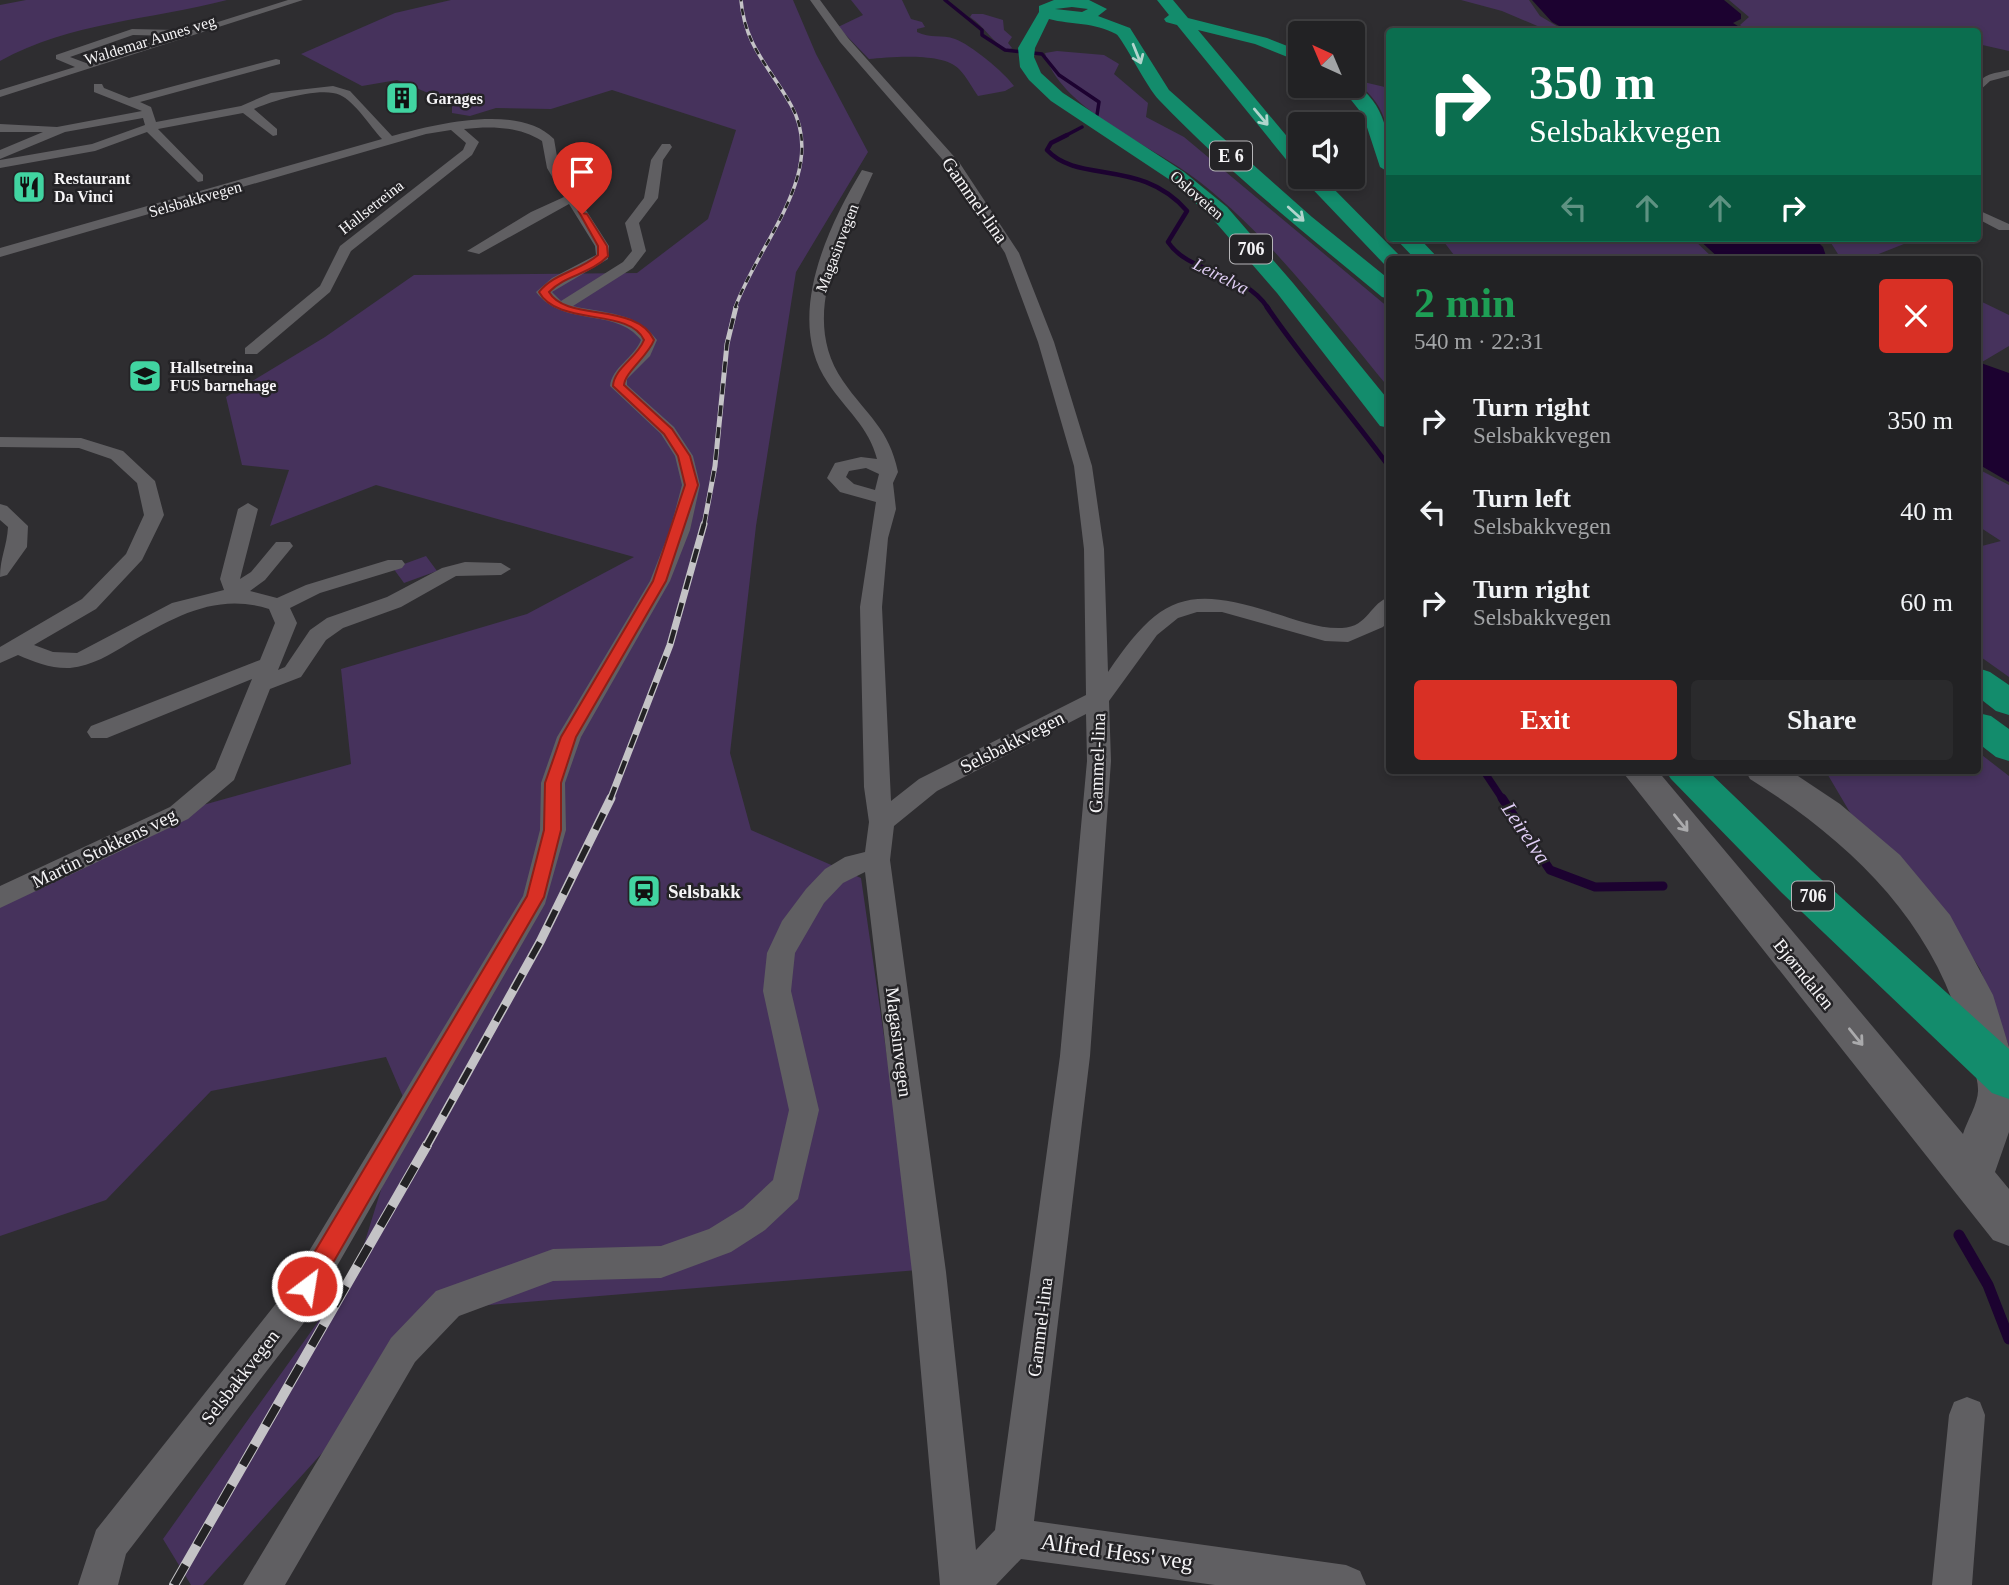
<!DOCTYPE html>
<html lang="en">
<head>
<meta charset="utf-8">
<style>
	body { margin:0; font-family:Georgia,serif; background:#2a2a2c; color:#f1f3f6; height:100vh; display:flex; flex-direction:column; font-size:26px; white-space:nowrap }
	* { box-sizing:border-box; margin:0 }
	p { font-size:23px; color:#a2a4a6 }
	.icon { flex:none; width:38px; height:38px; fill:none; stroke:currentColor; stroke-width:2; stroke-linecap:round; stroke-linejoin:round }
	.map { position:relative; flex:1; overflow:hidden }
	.side { position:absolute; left:1386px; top:256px; width:595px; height:518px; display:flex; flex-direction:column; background:#222224; border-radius:7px; box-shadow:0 4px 10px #0003,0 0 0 2px #3f3f41 }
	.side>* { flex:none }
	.hud { position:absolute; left:1386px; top:28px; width:595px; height:214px; border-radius:7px; box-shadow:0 4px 10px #0003,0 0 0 2px #3f3f41; background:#0b6e4f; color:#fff; overflow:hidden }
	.needle { width:46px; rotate:316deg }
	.tools { position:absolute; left:1288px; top:21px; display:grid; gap:14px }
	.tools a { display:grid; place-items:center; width:77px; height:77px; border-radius:7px; background:#222224; box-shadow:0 4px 10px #0003,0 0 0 2px #3f3f41; font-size:35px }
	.pin { position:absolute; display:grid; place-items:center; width:60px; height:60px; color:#fff; margin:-72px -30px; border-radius:50% 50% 50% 0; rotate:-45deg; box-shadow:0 0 7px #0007 }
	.pin .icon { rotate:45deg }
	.me { position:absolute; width:77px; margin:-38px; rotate:31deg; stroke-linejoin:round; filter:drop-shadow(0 0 5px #0008) }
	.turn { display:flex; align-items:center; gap:24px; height:147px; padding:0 28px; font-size:32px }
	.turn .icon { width:91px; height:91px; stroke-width:2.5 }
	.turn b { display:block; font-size:49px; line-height:60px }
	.lanes { display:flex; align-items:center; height:66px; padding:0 28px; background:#0003; justify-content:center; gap:35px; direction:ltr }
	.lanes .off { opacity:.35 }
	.round { display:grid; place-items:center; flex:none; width:74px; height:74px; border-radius:7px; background:#2a2a2c }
	.head { display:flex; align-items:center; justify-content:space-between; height:119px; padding:0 28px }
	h1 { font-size:42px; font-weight:600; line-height:52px; color:#1e9e55 }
	.primary-button { display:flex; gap:14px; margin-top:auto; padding:14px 28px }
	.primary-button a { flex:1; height:80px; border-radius:7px; background:#d93025; color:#fff; font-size:28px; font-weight:600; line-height:80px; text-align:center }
	.primary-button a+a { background:#2a2a2c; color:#f1f3f6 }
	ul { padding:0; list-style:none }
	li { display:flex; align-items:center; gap:21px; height:91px; padding:0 28px }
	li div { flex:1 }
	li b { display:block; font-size:26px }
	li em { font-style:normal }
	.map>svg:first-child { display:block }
	.green { fill:#46325c }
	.water { fill:#1c0230 }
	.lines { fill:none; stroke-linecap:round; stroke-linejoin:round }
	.stream-far5 { stroke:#1c0230; stroke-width:3.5 }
	.stream-far4 { stroke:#1c0230; stroke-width:4.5 }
	.stream-far3 { stroke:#1c0230; stroke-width:5 }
	.stream-far2 { stroke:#1c0230; stroke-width:7 }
	.stream-far1 { stroke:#1c0230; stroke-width:9 }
	.stream { stroke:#1c0230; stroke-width:11 }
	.minor { fill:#605f62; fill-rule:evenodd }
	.secondary { fill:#605f62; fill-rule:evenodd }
	.trunk { fill:#138c6c; fill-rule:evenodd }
	.rail-far4-casing { stroke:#c4c3c6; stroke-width:3.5 }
	.rail-far3-casing { stroke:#c4c3c6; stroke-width:5 }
	.rail-far2-casing { stroke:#c4c3c6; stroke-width:7 }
	.rail-far1-casing { stroke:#c4c3c6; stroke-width:9 }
	.rail-casing { stroke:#c4c3c6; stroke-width:10 }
	.rail-far4 { stroke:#242326; stroke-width:2.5; stroke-dasharray:7; stroke-linecap:butt }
	.rail-far3 { stroke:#242326; stroke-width:3.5; stroke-dasharray:11; stroke-linecap:butt }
	.rail-far2 { stroke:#242326; stroke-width:4.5; stroke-dasharray:14; stroke-linecap:butt }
	.rail-far1 { stroke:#242326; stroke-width:6; stroke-dasharray:18; stroke-linecap:butt }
	.rail { stroke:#242326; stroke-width:8; stroke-dasharray:23; stroke-linecap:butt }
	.oneway { stroke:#b1d5cd }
	.oneway2 { stroke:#aaaaac }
	.route { fill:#d93025; stroke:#8d1f18; stroke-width:2 }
	.labels { text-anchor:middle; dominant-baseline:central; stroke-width:5; stroke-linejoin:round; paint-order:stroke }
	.far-street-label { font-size:16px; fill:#f5f4f6; stroke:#242326 }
	.far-poi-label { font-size:16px; font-weight:bold; fill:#f5f4f6; stroke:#242326; text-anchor:start }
	.shield { fill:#242326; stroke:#b6b5b8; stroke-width:2 }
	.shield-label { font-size:18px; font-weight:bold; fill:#f5f4f6 }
	.far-water-label { font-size:18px; font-style:italic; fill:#e0cef5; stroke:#242326 }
	.street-label { font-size:19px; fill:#f5f4f6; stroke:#242326 }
	.poi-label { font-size:19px; font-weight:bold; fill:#f5f4f6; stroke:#242326; text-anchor:start }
	.water-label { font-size:21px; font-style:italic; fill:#e0cef5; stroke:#242326 }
	.near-street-label { font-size:23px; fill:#f5f4f6; stroke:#242326 }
</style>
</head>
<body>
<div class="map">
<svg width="2009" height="1585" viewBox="0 0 2009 1585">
	<rect width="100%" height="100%" fill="#2e2d30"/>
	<!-- green -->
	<path class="green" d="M26,0H227C150,20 71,22 0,61V5Z
		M451,0H793L816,54L868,152L796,272L756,526L730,753L751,830L861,878L918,1270L453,1308L203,1585H191L163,1539L357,1267L407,1106L386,1057L211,1091L106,1200L0,1236V888L203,805L351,764L341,669L527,614L634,557L376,485L270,526L289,470L242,465L226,397L325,337L414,275L637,273L708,219L736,130L612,90L551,109L496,108L470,116L452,113V103L397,80L362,86L301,54L395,13Z
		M851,0H902L911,19L922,22L925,27L917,29V32C930,39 942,34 955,39C970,44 1005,73 1014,86L1005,91L978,96C972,88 967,77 959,69C943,52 891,57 869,59L838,27L863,15Z
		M1461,0H1529L1540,16L1565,31H1549L1502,11Z
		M1729,0H2009V51L1978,44V32L1747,31L1740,25L1749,17Z
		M972,14H983L1003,20L1004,30L1012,37L1008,43L1012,48L1007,50C992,42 985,27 970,17Z
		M1057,51L1104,55L1119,64L1114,74L1148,103L1146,117L1184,137L1389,308V388C1331,318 1262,226 1189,174C1146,143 1058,106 1045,53Z
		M1355,80L1389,88V137C1384,110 1376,99 1355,80Z
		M1441,238H1692L1714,259H1457Z
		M1828,238H1919L1866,259H1841Z
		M1978,300L2009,315V346L1982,362L1978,360Z
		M1978,469L2009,485V677L1978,655V547L2001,541L1978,526Z
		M426,556L437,571L404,583L393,568Z
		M1978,752L2009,776V1046L1980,969L1940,907L1855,821L1825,770H1978Z"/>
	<!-- water -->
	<path class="water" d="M1532,0H1724L1741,14V19L1733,23L1746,31H1568L1552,22Z
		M1697,238H1814L1823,247L1827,259H1720Z
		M1978,362L2009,373V482L1978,464Z"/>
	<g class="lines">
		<!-- stream-far5 -->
		<path class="stream-far5" d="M945,0L982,30V35L1005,50L1042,54L1059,75L1099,102L1097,115
			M1063,137L1082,127"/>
		<!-- stream-far4 -->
		<path class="stream-far4" d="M1067,135L1051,143L1047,150C1078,184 1142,158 1187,211L1168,242C1190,275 1242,269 1268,308"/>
		<!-- stream-far3 -->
		<path class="stream-far3" d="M1267,307C1305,363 1350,413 1390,468"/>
		<!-- stream-far2 -->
		<path class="stream-far2" d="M1483,770L1503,800"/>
		<!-- stream-far1 -->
		<path class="stream-far1" d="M1502,798L1550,870L1595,887L1663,886"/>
		<!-- stream -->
		<path class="stream" d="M1959,1235L1988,1285L2009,1339"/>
		<!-- minor -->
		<path class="minor" d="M288,0H303L0,97V90L75,67L56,59V55L132,29L178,30L183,33ZM133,35L173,36L86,63L70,57Z
			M810,0H820L848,38L959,162L1019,253L1054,342L1092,466L1104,549L1108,672C1159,597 1185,584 1274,613C1297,620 1319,629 1342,628C1369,627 1370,602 1390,597V618L1383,627L1348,642L1325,641L1222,612H1197L1178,618L1157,635L1109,701L1111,761L1090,1056L1034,1521L1346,1565L1360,1571L1366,1585H1215L1021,1559L996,1585H940L912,1272L865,872L843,883L824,903L795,953L791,991L819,1110L798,1199L765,1230L731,1252L661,1278L553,1281L459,1316L415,1362L285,1585H243L391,1338L436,1291L553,1249L661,1246L709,1229L743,1208L773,1180L789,1110L763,991L767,953L782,921L806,889L825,869L845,857L865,852L869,822L864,787L860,607L876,502L840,492L827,478L835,463L861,457L877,459C869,427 846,410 828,383C784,319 827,228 862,170L873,173C845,236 797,314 843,381C867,416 889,428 898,472L893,483L896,509L888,538L882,607L891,801L919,779L1086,695L1084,549L1074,466L1038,342L1005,253L949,167L840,42ZM866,468L879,474L875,490L854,484L846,477L849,471ZM1086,714L1087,761L1060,1056L995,1530L976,1550L946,1272L890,860L894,826L937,791Z
			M276,59L280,60V64L140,102L151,107L156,122L241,106L271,93L333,86L350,91L392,136C435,124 519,103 554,139L559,168L609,246L608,259L552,292L561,301L623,262L632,251L625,223L644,198L651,160L662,144H670L672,147L663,160L658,198L639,223L646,251L633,268L573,306C605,314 636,311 657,340L650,356L627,379V385L674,427L693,456L700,485L690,530L670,581L581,737L565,783L566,830L545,904L306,1320L126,1554L118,1585H78L96,1530L282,1296L523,896L540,830L541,783L557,737L650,581L670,530L682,485L675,456L661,434L610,386C612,367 634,358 641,340C616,307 563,328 536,292L552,278L596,255L595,246L569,204L479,254L467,251L531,212L564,197L547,168L542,141C518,126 491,126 464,129L479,142L472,155L351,251L330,292L257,354H245V348L320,286L340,246L463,150L466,143L451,130L426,134L0,257V248L382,139C370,126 355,102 340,95C322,86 271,101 254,109L277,129V135L273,136L243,113L158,129L203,175V181L198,182L147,132L95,151L0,168V160L92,144L145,125L143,118L65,132L0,159V150L43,132H0V124L57,127L142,111L94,92V84H102L104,88L129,98Z
			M2009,70V76L1990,81L1978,92C1978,73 1993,74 2009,70Z
			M1978,210L2009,224V230H1999L1978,219Z
			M0,437L81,438L123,451L155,481L164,515L142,560L96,609L34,645L53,652L77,653L172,603L224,590L220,579L238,509L248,503L258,509L240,579L251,572L276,542H290L293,546L265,580L250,591L277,598L306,585L388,560H402L405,564L402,568L320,593L290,608L297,623L278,670L285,667L310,630L327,618L387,597L442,568L465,562L501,563L511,569L501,575L456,576L401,607L343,628L326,640L301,677L270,689L234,780L188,819L0,908V886L170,807L215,769L252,679L107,738H91L87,732L91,726L260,660L275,623L269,609C217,592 174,617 129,643C111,654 92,666 70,668C52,669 34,662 18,655L0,663V647L82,599L126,554L144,515L137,483L111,459L79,448L0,447Z
			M0,504L7,506L28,526L27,547L7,575L0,577C0,558 7,546 8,527L0,520Z
			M1967,1397L1980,1402L1985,1415L1972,1585H1932L1949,1415L1954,1402Z"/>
		<!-- secondary -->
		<path class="secondary" d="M1621,770H1657L1963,1134C1967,1121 1979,1102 1978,1089C1978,1076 1970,1060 1967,1048C1939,926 1853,843 1750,779L1745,770H1789L1840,804L1900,855L1950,915L1993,995L2009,1047V1132L1995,1172L2009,1189V1246L1993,1240Z"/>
		<!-- trunk -->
		<path class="trunk" d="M1089,0L1107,9L1098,16L1130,28L1169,90L1312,217L1390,280V299L1382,297C1306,234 1227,171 1159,100C1147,88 1122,37 1116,34C1094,22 1072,25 1049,19L1035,48L1034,57L1041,73L1063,93L1184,172L1227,207L1293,283L1390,402V428L1380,426L1277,293L1211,217L1170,180L1051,101L1029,80L1020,67L1018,48L1039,12V6L1054,0ZM1072,7L1088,9L1082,12L1055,9Z
			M1157,0H1173L1188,18L1267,38L1300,51V62L1255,44L1198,30L1300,152V170L1293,168L1177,25L1166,22L1164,19L1169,15Z
			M1353,82C1386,104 1390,137 1390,173L1380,167L1363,115L1340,86H1353Z
			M1301,177H1322L1403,259H1390V265L1384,264Z
			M1395,238H1419L1439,259H1415Z
			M1978,668L1990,672L2009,685V715L1996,711L1978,697Z
			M1978,713L1991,716L2009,729V761L1996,757L1978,743Z
			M1665,770H1707L1812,871L2009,1049V1099L1992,1093L1782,893L1671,779Z"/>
		<defs>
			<path id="rail-far4" d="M735,308C758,243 829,172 791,105C770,67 745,47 741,0"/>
			<path id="rail-far3" d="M704,525L715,466L727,344L736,307"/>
			<path id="rail-far2" d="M610,800L670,645L704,524"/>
			<path id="rail-far1" d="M426,1147L540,942L611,798"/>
			<path id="rail" d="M174,1585L427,1145"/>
		</defs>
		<!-- rail-far4 casing -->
		<use href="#rail-far4" class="rail-far4-casing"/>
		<!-- rail-far3 casing -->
		<use href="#rail-far3" class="rail-far3-casing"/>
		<!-- rail-far2 casing -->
		<use href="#rail-far2" class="rail-far2-casing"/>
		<!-- rail-far1 casing -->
		<use href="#rail-far1" class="rail-far1-casing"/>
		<!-- rail casing -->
		<use href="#rail" class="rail-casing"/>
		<!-- rail-far4 -->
		<use href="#rail-far4" class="rail-far4"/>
		<!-- rail-far3 -->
		<use href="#rail-far3" class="rail-far3"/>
		<!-- rail-far2 -->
		<use href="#rail-far2" class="rail-far2"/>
		<!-- rail-far1 -->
		<use href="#rail-far1" class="rail-far1"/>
		<!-- rail -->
		<use href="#rail" class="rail"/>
	</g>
	<!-- one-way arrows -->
	<defs><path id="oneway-shaft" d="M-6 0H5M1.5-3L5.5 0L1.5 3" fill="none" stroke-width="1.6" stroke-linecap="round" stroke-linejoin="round" transform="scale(1.75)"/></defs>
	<g class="oneway">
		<use href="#oneway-shaft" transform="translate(1137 54) rotate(68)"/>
		<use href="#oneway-shaft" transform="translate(1261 117) rotate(50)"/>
		<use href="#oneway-shaft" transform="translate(1296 214) rotate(42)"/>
	</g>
	<g class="oneway2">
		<use href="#oneway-shaft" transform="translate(1681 823) rotate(51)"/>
		<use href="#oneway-shaft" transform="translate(1856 1037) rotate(51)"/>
	</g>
	<!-- route -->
	<path class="route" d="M579,212L587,214L607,246L608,256C591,274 565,275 549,292C566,322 637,302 654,340C648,356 625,372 624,385L672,429L690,456L698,485L666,581L576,737L561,783V830L544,897L315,1294L307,1297L299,1294L296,1286L299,1278L527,896L544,830L545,783L561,737L653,581L685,485L678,456L664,434L613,386C614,368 637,358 644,340C630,308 557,326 539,292C554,273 580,271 598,255V246Z"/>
	<!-- icons -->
	<defs>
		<symbol id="building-square" viewBox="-11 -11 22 22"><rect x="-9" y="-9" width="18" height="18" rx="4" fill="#41d4a1" stroke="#242326"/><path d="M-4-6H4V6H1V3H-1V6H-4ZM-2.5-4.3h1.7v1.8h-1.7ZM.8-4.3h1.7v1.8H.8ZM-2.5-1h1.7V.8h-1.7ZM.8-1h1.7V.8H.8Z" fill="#111"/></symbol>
		<symbol id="restaurant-square" viewBox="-11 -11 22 22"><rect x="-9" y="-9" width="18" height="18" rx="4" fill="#41d4a1" stroke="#242326"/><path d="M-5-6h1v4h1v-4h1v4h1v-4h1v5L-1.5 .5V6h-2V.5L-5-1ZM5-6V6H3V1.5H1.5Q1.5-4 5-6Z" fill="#111"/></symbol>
		<symbol id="school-square" viewBox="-11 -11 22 22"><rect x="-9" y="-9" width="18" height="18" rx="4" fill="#41d4a1" stroke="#242326"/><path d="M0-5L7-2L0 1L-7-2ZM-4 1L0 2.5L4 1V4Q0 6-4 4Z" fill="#111"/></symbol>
		<symbol id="station-square" viewBox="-11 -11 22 22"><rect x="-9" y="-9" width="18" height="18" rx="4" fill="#41d4a1" stroke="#242326"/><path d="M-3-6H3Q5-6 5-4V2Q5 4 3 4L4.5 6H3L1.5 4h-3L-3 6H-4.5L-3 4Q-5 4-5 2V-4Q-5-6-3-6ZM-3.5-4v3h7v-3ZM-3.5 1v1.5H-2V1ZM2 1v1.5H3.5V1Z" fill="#111"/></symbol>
	</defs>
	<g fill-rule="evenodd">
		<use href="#building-square" x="383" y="79" width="38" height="38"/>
		<use href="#restaurant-square" x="10" y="168" width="38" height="38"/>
		<use href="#school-square" x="126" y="357" width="38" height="38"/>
		<use href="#station-square" x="625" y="872" width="38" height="38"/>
	</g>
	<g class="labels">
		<!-- far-street labels -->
		<g class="far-street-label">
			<text transform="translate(150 40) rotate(-17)">Waldemar Aunes veg</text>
			<text transform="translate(1197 195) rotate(41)">Osloveien</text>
			<text transform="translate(195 199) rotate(-16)">Selsbakkvegen</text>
			<text transform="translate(371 207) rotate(-38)">Hallsetreina</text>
			<text transform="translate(837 248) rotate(-69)">Magasinvegen</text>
		</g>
		<!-- far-poi labels -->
		<g class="far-poi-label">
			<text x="426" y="98">Garages</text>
			<text x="54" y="178">Restaurant<tspan x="54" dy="18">Da Vinci</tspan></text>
			<text x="170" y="367">Hallsetreina<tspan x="170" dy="18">FUS barnehage</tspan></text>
		</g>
		<!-- shield labels -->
		<g class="shield">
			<rect x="1210" y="141.5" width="42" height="29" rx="5"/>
			<rect x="1230" y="234.5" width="42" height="29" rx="5"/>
			<rect x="1792" y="881.5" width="42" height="29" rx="5"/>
		</g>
		<g class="shield-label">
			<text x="1231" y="156">E 6</text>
			<text x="1251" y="249">706</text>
			<text x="1813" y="896">706</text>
		</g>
		<!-- far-water labels -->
		<g class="far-water-label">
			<text transform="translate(1221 276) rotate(27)">Leirelva</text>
		</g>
		<!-- street labels -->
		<g class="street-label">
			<text transform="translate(975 200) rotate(55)">Gammel-lina</text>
			<text transform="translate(1012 742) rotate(-27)">Selsbakkvegen</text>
			<text transform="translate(1097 763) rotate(-88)">Gammel-lina</text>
			<text transform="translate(104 848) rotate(-26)">Martin Stokkens veg</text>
			<text transform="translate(1804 974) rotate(51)">Bjørndalen</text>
			<text transform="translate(899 1042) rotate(83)">Magasinvegen</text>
			<text transform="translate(1040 1327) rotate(-83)">Gammel-lina</text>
			<text transform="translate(240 1377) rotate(-52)">Selsbakkvegen</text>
		</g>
		<!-- poi labels -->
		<g class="poi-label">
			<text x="668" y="891">Selsbakk</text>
		</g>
		<!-- water labels -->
		<g class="water-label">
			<text transform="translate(1526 833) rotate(56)">Leirelva</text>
		</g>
		<!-- near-street labels -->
		<g class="near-street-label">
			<text transform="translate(1117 1552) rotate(8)">Alfred Hess' veg</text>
		</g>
	</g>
</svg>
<div class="tools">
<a><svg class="needle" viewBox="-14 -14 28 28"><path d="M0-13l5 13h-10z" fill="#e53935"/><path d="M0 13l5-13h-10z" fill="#a2a4a6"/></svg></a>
<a><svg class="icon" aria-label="sound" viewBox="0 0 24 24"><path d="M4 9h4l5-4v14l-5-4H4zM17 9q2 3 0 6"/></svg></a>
</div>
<div class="pin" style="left:582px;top:214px;background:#d93025"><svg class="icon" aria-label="arrive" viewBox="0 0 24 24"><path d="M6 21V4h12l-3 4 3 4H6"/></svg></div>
<svg class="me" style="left:307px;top:1286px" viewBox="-20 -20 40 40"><circle r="17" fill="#d93025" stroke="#fff" stroke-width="3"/><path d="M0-11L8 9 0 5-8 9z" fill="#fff"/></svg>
<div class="hud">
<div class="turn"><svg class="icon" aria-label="right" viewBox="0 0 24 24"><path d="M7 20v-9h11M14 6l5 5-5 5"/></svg><div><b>350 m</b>Selsbakkvegen</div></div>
<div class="lanes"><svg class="icon off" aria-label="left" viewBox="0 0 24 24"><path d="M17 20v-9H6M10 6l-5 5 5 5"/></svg><svg class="icon off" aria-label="ahead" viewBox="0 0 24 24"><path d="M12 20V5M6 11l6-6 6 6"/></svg><svg class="icon off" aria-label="ahead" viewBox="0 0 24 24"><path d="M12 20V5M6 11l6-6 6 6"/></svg><svg class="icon" aria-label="right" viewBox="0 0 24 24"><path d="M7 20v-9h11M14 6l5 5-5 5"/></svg></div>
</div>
<section class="side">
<div class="head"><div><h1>2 min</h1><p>540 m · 22:31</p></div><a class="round" style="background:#d93025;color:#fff"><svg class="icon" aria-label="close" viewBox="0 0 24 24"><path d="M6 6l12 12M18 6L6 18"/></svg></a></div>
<ul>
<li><svg class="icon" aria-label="right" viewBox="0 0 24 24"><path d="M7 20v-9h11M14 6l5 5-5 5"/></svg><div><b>Turn right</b><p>Selsbakkvegen</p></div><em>350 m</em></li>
<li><svg class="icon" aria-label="left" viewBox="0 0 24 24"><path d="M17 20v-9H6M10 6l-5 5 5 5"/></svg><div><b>Turn left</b><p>Selsbakkvegen</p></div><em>40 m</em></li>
<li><svg class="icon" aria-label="right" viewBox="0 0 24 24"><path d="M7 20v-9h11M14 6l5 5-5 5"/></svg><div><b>Turn right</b><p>Selsbakkvegen</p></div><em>60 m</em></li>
</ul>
<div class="primary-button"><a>Exit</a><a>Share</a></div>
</section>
</div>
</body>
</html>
